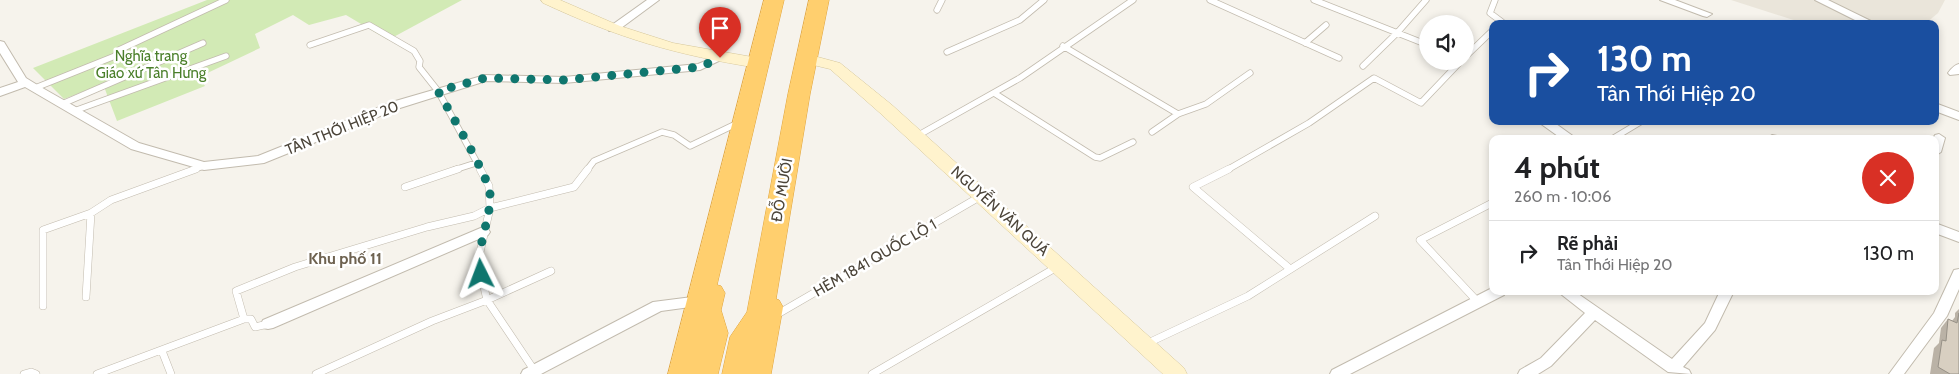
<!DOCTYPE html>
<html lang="vi">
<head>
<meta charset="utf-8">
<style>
	body { margin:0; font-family:Cabin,sans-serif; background:#f2f2f2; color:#202124; height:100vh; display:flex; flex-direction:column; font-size:19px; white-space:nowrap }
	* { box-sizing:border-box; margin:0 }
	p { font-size:16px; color:#757577 }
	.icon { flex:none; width:28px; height:28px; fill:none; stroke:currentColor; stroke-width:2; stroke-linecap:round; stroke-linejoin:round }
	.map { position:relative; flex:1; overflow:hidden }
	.panel { position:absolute; left:1489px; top:135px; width:450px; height:160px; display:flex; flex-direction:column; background:#fff; border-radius:10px; box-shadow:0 2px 8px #0003 }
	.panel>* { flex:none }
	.top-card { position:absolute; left:1489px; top:20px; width:450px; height:105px; border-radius:10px; box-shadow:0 2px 8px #0003; background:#1a4fa0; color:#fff; overflow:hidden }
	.buttons { position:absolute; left:1419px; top:15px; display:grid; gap:10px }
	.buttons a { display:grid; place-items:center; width:55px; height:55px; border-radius:50%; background:#fff; box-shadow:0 2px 8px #0003; font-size:25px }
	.pin { position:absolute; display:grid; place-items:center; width:42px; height:42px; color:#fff; margin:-51px -21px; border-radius:50% 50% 50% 0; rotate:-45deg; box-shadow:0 0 5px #0007 }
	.pin .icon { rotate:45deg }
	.me { position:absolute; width:55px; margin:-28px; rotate:357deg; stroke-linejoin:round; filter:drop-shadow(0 0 4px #0008) }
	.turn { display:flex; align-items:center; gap:18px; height:105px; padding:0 25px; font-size:22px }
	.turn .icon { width:65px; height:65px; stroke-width:2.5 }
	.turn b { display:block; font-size:35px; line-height:42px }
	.round { display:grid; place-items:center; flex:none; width:52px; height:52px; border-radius:26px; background:#f2f2f2 }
	.overview { display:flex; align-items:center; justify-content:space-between; height:85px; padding:0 25px }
	h1 { font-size:30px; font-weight:700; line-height:38px }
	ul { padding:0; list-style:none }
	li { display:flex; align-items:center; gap:15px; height:65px; padding:0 25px; border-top:1px solid #e0e0e0 }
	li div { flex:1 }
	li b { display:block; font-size:19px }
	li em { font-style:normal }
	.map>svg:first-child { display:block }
	.residential { fill:#eae5da }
	.green { fill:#d2eab5 }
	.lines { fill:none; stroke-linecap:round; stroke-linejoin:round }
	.lane-far1-casing { stroke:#c2bbae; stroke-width:7 }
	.lane-casing { stroke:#c2bbae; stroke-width:8 }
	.street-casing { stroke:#c2bbae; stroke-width:2 }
	.secondary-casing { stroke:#d6c79b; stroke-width:1 }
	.highway-casing { stroke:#e0a43c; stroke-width:1 }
	.lane-far1 { stroke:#fff; stroke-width:5.5 }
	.lane { stroke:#fff; stroke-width:7 }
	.street { fill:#fff; fill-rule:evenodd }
	.secondary { fill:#fff3cd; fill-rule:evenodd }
	.highway { fill:#ffcf6e; fill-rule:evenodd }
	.wall { fill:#bab2a6 }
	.building { fill:#d8cfc1; stroke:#979187 }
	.route { stroke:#0f766e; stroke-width:9; stroke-dasharray:0 16.2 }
	.labels { text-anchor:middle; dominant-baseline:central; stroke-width:5; stroke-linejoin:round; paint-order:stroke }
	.park-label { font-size:15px; fill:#4a7f2a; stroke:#fff }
	.street-label { font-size:15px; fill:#4b4439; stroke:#fff }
	.neighbourhood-label { font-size:16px; font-weight:bold; fill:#6e6250; stroke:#fff }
</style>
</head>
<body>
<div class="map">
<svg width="1959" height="374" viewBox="0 0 1959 374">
	<rect width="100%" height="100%" fill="#f6f3ec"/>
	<!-- residential -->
	<path class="residential" d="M1731,0H1945L1938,13L1925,24H1806Z"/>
	<!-- green -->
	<path class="green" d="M207,0H462L388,40L346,15L309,25L293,15L255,34L260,48L199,77L205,86L117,121L103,84L64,99L33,68Z"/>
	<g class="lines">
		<defs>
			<path id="lane-far1" d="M1210,0L1339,58
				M1314,0L1428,45
				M1495,0L1490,13L1502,22
				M937,10L942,0
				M1305,43L1326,25
				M310,45L369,25L414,51L420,61L419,67L438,91L481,170
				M1063,46L1178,114
				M947,52L1020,20L1044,0
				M1465,57L1492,31
				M1363,66L1397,33L1426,0
				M35,88L115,56L119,50L226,0
				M994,93L1095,157L1100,158L1133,142
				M62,104L203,43
				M74,111L226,56
				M1152,132L1178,114L1206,104L1250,73
				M917,136L1020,78L1133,0
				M1612,139L1642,121
				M192,170L204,166
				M454,170L476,163
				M587,170L594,161L662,132L674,135L690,146L738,123
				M1227,170L1309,123L1374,78L1421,103L1461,61"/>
			<path id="lane" d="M480,169L489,186L490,208L478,261L487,300L534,370
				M1229,169L1193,187L1289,268
				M405,187L458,169
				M86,297L91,213
				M1477,301L1420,240L1492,203
				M43,306V230L91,213L111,200L196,169
				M776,315L981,196
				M244,319L236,291L295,267L427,227L474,216L490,208L574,187L588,169
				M1146,344L1248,296L1375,216
				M162,351L171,374
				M24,374L31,372L36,374
				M97,374L244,319H251L255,327L268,324
				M316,374L432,321L487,300L551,271
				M872,374L1057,267"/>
			<path id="street" d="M647,0H659L617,31H609V27Z
				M1660,0H1675L1712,14L1707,17L1703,16Z
				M1815,0H1828L1877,24H1863Z
				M0,41L4,42L26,78L39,86L139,143L204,162L258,156L392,102L485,75L564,77L698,64L720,55L725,58L700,70L564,83L486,81L400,108L264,163L204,170L131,149L25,87L0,96V88L18,82L0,53Z
				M1959,64V74L1950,75L1948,73C1951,69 1954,65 1959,64Z
				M1935,103L1959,112V120L1935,111Z
				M1537,121H1552L1577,139H1562Z
				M1939,134L1945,138L1941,152L1935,156V139H1933L1935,135Z
				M1772,135L1777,136L1779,139H1766Z
				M1935,223L1959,232V242L1935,233Z
				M483,227L488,229L490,232L488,235L273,328L268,329L263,328L261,324L263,320Z
				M1959,269V289L1947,316L1904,374H1889L1934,313L1954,270Z
				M1492,288V291H1506L1504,295L1350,374H1330L1332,370Z
				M1557,291H1574L1672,359L1705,323L1720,291H1734L1715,330L1683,367L1689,370L1691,374L1668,372L1595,320L1551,366L1538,374H1518L1520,370L1541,358L1585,313Z
				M700,296L705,297L707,301L705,305L661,311L541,374H521L523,370L653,302Z"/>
			<path id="secondary" d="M541,0H560L620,26L673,43L758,58L766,63L758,68C676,55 618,38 543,3Z
				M814,56L840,63L892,105L1184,368L1187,374H1163L880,113L830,69L809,64L806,61L809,58Z"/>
			<path id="highway" d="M764,0H784L717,285L721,286L725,293L721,310L728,333L718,374H668Z
				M809,0H829L810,94L776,299L779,300L783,307L771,374H722L730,337L747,312L788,94Z"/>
		</defs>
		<!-- lane-far1 casing -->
		<use href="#lane-far1" class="lane-far1-casing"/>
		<!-- lane casing -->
		<use href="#lane" class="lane-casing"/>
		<!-- street casing -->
		<use href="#street" class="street-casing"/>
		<!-- secondary casing -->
		<use href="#secondary" class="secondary-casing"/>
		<!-- highway casing -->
		<use href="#highway" class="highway-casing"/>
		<!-- lane-far1 -->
		<use href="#lane-far1" class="lane-far1"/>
		<!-- lane -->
		<use href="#lane" class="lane"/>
		<!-- street -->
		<use href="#street" class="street"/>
		<!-- secondary -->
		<use href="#secondary" class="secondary"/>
		<!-- highway -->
		<use href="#highway" class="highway"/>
	</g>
	<!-- wall -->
	<path class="wall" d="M1959,309V374H1930L1934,348L1939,343L1941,328L1948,319L1952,321L1955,317V313Z"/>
	<!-- building -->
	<path class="building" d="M1959,313V374H1950L1938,367L1942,340L1946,341L1948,319L1957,323Z"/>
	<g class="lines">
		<!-- route -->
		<path class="route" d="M481,274C475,246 491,222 490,194C490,179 448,109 438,91L485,78L564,80L700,67L720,58"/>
	</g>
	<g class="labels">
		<!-- park labels -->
		<g class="park-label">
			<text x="151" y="56">Nghĩa trang<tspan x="151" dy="17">Giáo xứ Tân Hưng</tspan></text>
		</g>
		<!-- street labels -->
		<g class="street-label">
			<text transform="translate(342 128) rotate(-22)">TÂN THỚI HIỆP 20</text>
			<text transform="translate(782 190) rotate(-80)">ĐỖ MƯỜI</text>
			<text transform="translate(1000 211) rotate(42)">NGUYỄN VĂN QUÁ</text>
			<text transform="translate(875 258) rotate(-30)">HẺM 1841 QUỐC LỘ 1</text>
		</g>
		<!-- neighbourhood labels -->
		<g class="neighbourhood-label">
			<text x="345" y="258">Khu phố 11</text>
		</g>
	</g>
</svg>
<div class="buttons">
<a><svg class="icon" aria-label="sound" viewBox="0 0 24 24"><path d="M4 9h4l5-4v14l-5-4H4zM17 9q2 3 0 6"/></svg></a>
</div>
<div class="pin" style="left:720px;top:58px;background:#d93025"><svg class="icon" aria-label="arrive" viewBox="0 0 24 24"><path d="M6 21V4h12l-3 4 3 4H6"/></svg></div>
<svg class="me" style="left:481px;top:274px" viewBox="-20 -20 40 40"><path d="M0-17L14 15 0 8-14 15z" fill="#0f766e" stroke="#fff" stroke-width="4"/></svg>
<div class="top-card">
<div class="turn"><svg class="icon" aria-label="right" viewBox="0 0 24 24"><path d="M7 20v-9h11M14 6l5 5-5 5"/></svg><div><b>130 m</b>Tân Thới Hiệp 20</div></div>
</div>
<section class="panel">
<div class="overview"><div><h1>4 phút</h1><p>260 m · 10:06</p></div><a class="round" style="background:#d93025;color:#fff"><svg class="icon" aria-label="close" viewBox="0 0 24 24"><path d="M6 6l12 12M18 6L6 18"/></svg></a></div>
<ul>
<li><svg class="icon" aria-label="right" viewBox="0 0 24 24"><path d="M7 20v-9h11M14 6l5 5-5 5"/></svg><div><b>Rẽ phải</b><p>Tân Thới Hiệp 20</p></div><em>130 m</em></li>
</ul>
</section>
</div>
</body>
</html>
